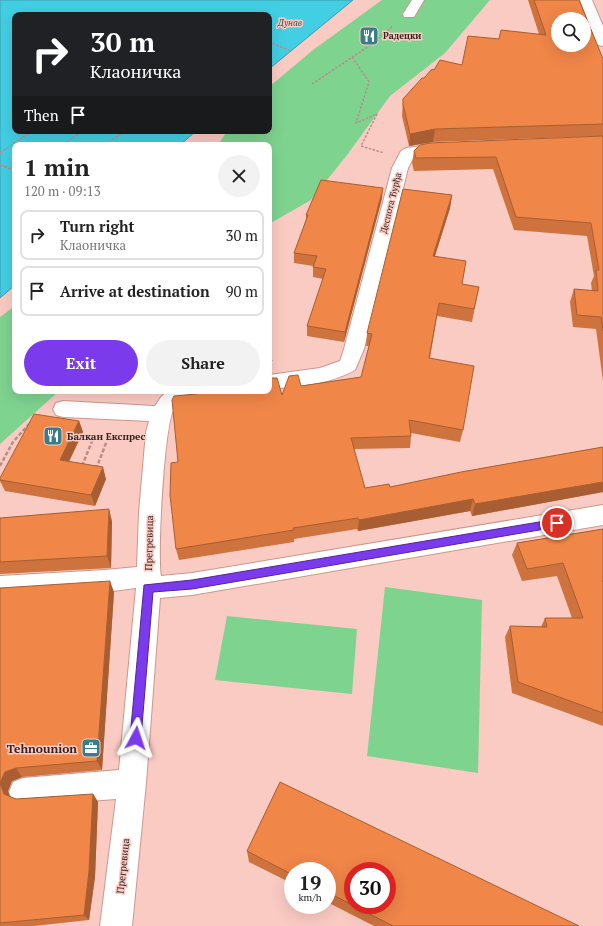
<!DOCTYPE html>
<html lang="en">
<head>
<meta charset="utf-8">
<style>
	body { margin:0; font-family:"PT Serif",serif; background:#f2f2f2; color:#222; height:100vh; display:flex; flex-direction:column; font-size:15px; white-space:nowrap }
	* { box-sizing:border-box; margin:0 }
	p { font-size:13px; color:#767676 }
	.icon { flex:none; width:22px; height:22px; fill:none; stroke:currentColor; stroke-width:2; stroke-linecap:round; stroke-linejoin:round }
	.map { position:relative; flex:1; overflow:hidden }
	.details { position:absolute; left:12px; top:142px; width:260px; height:252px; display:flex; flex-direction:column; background:#fff; border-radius:8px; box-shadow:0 4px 16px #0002 }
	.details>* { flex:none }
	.hud { position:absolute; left:12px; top:12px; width:260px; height:122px; border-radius:8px; box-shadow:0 4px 16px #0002; background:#202124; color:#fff; overflow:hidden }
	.buttons { position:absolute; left:551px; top:12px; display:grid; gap:8px }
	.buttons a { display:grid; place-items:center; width:40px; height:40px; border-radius:50%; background:#fff; box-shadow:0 4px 16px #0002; font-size:20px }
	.speed { position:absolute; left:284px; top:862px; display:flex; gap:8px; font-size:20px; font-weight:700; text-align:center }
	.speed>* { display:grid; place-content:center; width:52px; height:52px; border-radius:50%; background:#fff; box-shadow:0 4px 16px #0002; line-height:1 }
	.speed small { font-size:10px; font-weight:400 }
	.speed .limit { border:6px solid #d22; background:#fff; color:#111 }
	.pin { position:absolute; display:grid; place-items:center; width:34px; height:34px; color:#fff; margin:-17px; border:2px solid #fff; border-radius:50%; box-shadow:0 1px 4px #0007 }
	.me { position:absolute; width:44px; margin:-22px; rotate:5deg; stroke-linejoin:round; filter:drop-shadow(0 0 3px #0008) }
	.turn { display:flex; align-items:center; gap:14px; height:84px; padding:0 12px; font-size:18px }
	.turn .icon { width:52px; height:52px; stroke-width:2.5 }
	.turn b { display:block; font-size:28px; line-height:34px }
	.then { display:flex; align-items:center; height:38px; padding:0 12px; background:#0003; gap:8px; font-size:15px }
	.round { display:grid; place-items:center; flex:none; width:42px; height:42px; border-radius:21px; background:#f2f2f2 }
	.head { display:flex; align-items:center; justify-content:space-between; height:68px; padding:0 12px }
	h1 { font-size:24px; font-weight:600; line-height:30px }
	.button { display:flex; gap:8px; margin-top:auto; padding:8px 12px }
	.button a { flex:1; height:46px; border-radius:24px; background:#7c3aed; color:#fff; font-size:16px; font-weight:600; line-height:46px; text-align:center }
	.button a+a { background:#f2f2f2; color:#222 }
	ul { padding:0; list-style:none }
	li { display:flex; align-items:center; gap:12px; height:50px; margin:0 8px 6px; padding:0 4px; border:2px solid #e0e0e0; border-radius:8px }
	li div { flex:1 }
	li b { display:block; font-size:15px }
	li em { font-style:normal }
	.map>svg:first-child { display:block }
	.green { fill:#7ed38f }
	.water { fill:#42cfe4; stroke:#3f9ba9 }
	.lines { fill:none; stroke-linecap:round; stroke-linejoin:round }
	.minor-casing { stroke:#cd968d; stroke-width:2 }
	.path-far2 { stroke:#b58f88; stroke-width:1.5; stroke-dasharray:2.5 1.5; stroke-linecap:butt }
	.path-far1 { stroke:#b58f88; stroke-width:2; stroke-dasharray:3 1.5; stroke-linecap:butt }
	.path { stroke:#b58f88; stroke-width:2.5; stroke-dasharray:4 2; stroke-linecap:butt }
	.minor { fill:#fff; fill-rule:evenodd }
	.wall { fill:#ce733e }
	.shaded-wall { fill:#a85e32 }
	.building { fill:#f08648; stroke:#a85e32; fill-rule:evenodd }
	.route { fill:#7c3aed; stroke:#51269a }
	.labels { text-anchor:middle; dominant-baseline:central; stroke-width:3; stroke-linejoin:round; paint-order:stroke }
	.far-water-label { font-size:9px; font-style:italic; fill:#314f54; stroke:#facbc3 }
	.far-poi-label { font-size:9px; font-weight:bold; fill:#38221f; stroke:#facbc3; text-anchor:start }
	.far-street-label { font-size:9px; fill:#38221f; stroke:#facbc3 }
	.poi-label { font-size:10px; font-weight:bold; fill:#38221f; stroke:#facbc3; text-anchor:start }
	.street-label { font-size:10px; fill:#38221f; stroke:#facbc3 }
	.near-poi-label { font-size:12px; font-weight:bold; fill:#38221f; stroke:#facbc3; text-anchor:end }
</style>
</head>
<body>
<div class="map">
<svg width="603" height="926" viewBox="0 0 603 926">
	<rect width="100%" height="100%" fill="#facbc3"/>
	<!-- green -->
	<path class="green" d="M382,0H490L445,53L390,96L347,155L311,200L269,224V145H218L227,131H269V87L313,50Z
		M15,306V391H59L0,444V317Z
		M385,587L482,600L478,773L367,756Z
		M227,616L357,629L352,694L215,680Z"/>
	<!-- water -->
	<path class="water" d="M0,0H353L269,69V15H15V131H196L180,145H15V285L0,298Z"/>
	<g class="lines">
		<defs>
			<path id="minor" d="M412,0H424L414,17H404L403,14Z
				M580,0H592L603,26V46L598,45L596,42Z
				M444,143L450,145L452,148L450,151L416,155L414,157L408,168L364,349L355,370C328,385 299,386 269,389V375L320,368L340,361L344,349L392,168L401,151L406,148Z
				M168,391H204L201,396C192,399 180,401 174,409C164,424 157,556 161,576L192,573L603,505V525L192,595L160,598L146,783L132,926H100L116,799L23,806L13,802L9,792L13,782L23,778L119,770L136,588L105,592L0,598V576L105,570L137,567L139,512L146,432L149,421L63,417L56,415L53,409L56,403L63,401L155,406L161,397Z"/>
		</defs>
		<!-- minor casing -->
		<use href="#minor" class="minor-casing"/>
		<!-- path-far2 -->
		<path class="path-far2" d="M269,42L291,51
			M352,57L369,82L356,123L377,114L361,146L384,153
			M312,84L369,46L393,26
			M63,145L82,131
			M106,145L124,131
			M0,153L32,131"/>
		<!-- path-far1 -->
		<path class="path-far1" d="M0,165L15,170"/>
		<!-- path -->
		<path class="path" d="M0,466L13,442L29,424
			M82,466L95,434
			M96,469L110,433"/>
		<!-- minor -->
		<use href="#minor" class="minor"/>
	</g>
	<!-- wall -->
	<path class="wall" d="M528,0H579L603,59V136L433,142L409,146L402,116L403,99L434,70L462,65L499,39L539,34Z
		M603,136V381L596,329L573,327L570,302L574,289L592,291L591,283L594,276L587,236L514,230L493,169L414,171L412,163L414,151Z
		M452,195L450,208L435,256L462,284L479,287L472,322L437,316L430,358L463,430L460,442L411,433V436L410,448L354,449L365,488L390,487L603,447V492L472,516L470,511L358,531L357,529L294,539V542L179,560L176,549L178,462L197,394L196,391H269L282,395L301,386L361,377L369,346H366L367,333Z
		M382,198L344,342L307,336V326L323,279L313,277V266L294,263V253L306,220V215Z
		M79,421L83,432L69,462L106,479L95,506L5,491L0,481V478Z
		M0,518L112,521L111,568L0,574Z
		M603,529V726L512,693L505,637L510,626L541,627L545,618H572L557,576L522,581L512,555L517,543Z
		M0,588L114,592L102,770L22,777L12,781L8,791L9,797L16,799L93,794L98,802L95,877L89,920L34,926H0Z
		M247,851L579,926H374L327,902V871H293V884L249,862Z"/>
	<!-- shaded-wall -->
	<path class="shaded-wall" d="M435,129L433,142L409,146L410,134Z
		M383,188L382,198L344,342L345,332Z
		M452,195L450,208L431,268L433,256Z
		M272,361V373L269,374V362Z
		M79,421L83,432L64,471L60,460Z
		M103,467L106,479L95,506L91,495Z
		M603,482V492L472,516L475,504Z
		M473,499L470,511L358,531L359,520Z
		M109,509L112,521L111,568L107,556Z
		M110,581L114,592L102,770L97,761Z
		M16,768L22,777L12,781L8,791L12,803L4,794L0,783L5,772Z
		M93,794L98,802L95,877L89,920L84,915Z"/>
	<!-- building -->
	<path class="building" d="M534,0H579L603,59V124L435,129L410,134L403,104V99L422,78H424L432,69L434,70L440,60L462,65L468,36L499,39L501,30L546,35ZM558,19H584V45H558Z
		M603,136V331L601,317L577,315L574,289L598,291L596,270H599L591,223L516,217L496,157L416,158L414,151L420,145L430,143Z
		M321,180L383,188L345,332L307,326L326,269L313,267L317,256L294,253L308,215H306Z
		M403,189L452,195L433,256L466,261L462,284L479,287L474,309L439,303L429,358L474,366L463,430L409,420L411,436L351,438L365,488L389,484L390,487L461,472L603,447V482L475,504L473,499L359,520L358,518L293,528L294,530L176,549L170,495L171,463L178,462L172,400L174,396L197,394V391H269V378H277L282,395L289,376L298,375L301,386L361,377L372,334L367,333Z
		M269,352L272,361L269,362Z
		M34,414L79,421L60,460L103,467L91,495L0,480V478Z
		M109,509L107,556L0,562V518Z
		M603,529V581H602L603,582V713L518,682L510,626L547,627L545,618H583L563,563L527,569L517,543Z
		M110,581L97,761L16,768L5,772L0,783L4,794L16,799L93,794L89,871L84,915L0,923V588Z
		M280,782L579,926H393L327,892V871H293V875L247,851ZM353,871H387V905H353Z"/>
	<!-- route -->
	<path class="route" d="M557,519L561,520L562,523L561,526L557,527L192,589L153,592L141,738L140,742L136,744L132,742L130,738L144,585L192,580Z"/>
	<!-- icons -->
	<defs>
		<symbol id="restaurant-square" viewBox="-11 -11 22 22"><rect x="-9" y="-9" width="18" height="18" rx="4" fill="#387e8a" stroke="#facbc3"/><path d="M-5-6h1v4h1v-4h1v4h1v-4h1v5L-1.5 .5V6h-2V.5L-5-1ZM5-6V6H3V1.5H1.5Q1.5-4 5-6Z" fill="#fff"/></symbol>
		<symbol id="office-square" viewBox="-11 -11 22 22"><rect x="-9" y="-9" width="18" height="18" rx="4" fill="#387e8a" stroke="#facbc3"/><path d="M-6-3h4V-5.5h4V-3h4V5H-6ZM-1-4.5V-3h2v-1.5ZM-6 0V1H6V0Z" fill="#fff"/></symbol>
	</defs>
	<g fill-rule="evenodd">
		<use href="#restaurant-square" x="358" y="25" width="22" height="22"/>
		<use href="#restaurant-square" x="42" y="425" width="22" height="22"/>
		<use href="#office-square" x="80" y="737" width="22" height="22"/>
	</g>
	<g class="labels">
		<!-- far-water labels -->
		<g class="far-water-label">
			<text x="290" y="23">Дунав</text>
		</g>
		<!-- far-poi labels -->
		<g class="far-poi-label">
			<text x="383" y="36">Радецки</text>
		</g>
		<!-- far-street labels -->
		<g class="far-street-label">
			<text transform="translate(391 203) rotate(-76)">Деспота Ђурђа</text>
		</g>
		<!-- poi labels -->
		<g class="poi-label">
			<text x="67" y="436">Балкан Експрес</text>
		</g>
		<!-- street labels -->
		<g class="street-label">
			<text transform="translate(149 543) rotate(-89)">Прегревица</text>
			<text transform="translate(123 866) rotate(-84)">Прегревица</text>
		</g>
		<!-- near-poi labels -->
		<g class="near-poi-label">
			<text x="77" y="748">Tehnounion</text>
		</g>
	</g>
</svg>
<div class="buttons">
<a><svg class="icon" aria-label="search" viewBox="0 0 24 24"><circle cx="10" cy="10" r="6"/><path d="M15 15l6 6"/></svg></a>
</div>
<div class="speed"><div>19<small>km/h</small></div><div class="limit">30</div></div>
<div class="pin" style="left:557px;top:523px;background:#d93025"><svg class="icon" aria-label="arrive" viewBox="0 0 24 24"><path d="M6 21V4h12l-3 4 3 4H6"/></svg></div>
<svg class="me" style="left:136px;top:738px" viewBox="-20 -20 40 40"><path d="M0-17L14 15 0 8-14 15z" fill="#7c3aed" stroke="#fff" stroke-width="4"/></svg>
<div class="hud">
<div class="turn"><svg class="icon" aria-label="right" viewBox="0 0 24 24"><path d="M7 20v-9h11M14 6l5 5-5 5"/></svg><div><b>30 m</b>Клаоничка</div></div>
<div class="then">Then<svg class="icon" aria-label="arrive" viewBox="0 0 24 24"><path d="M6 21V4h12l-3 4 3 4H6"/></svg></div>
</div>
<section class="details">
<div class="head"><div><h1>1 min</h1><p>120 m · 09:13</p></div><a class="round"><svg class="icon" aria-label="close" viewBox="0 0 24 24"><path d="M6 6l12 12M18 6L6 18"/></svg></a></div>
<ul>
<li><svg class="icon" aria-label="right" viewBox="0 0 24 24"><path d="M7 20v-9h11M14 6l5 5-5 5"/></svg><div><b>Turn right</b><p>Клаоничка</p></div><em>30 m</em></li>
<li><svg class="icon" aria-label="arrive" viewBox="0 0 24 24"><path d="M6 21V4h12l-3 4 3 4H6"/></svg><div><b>Arrive at destination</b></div><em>90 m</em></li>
</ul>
<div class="button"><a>Exit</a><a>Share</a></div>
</section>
</div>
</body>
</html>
